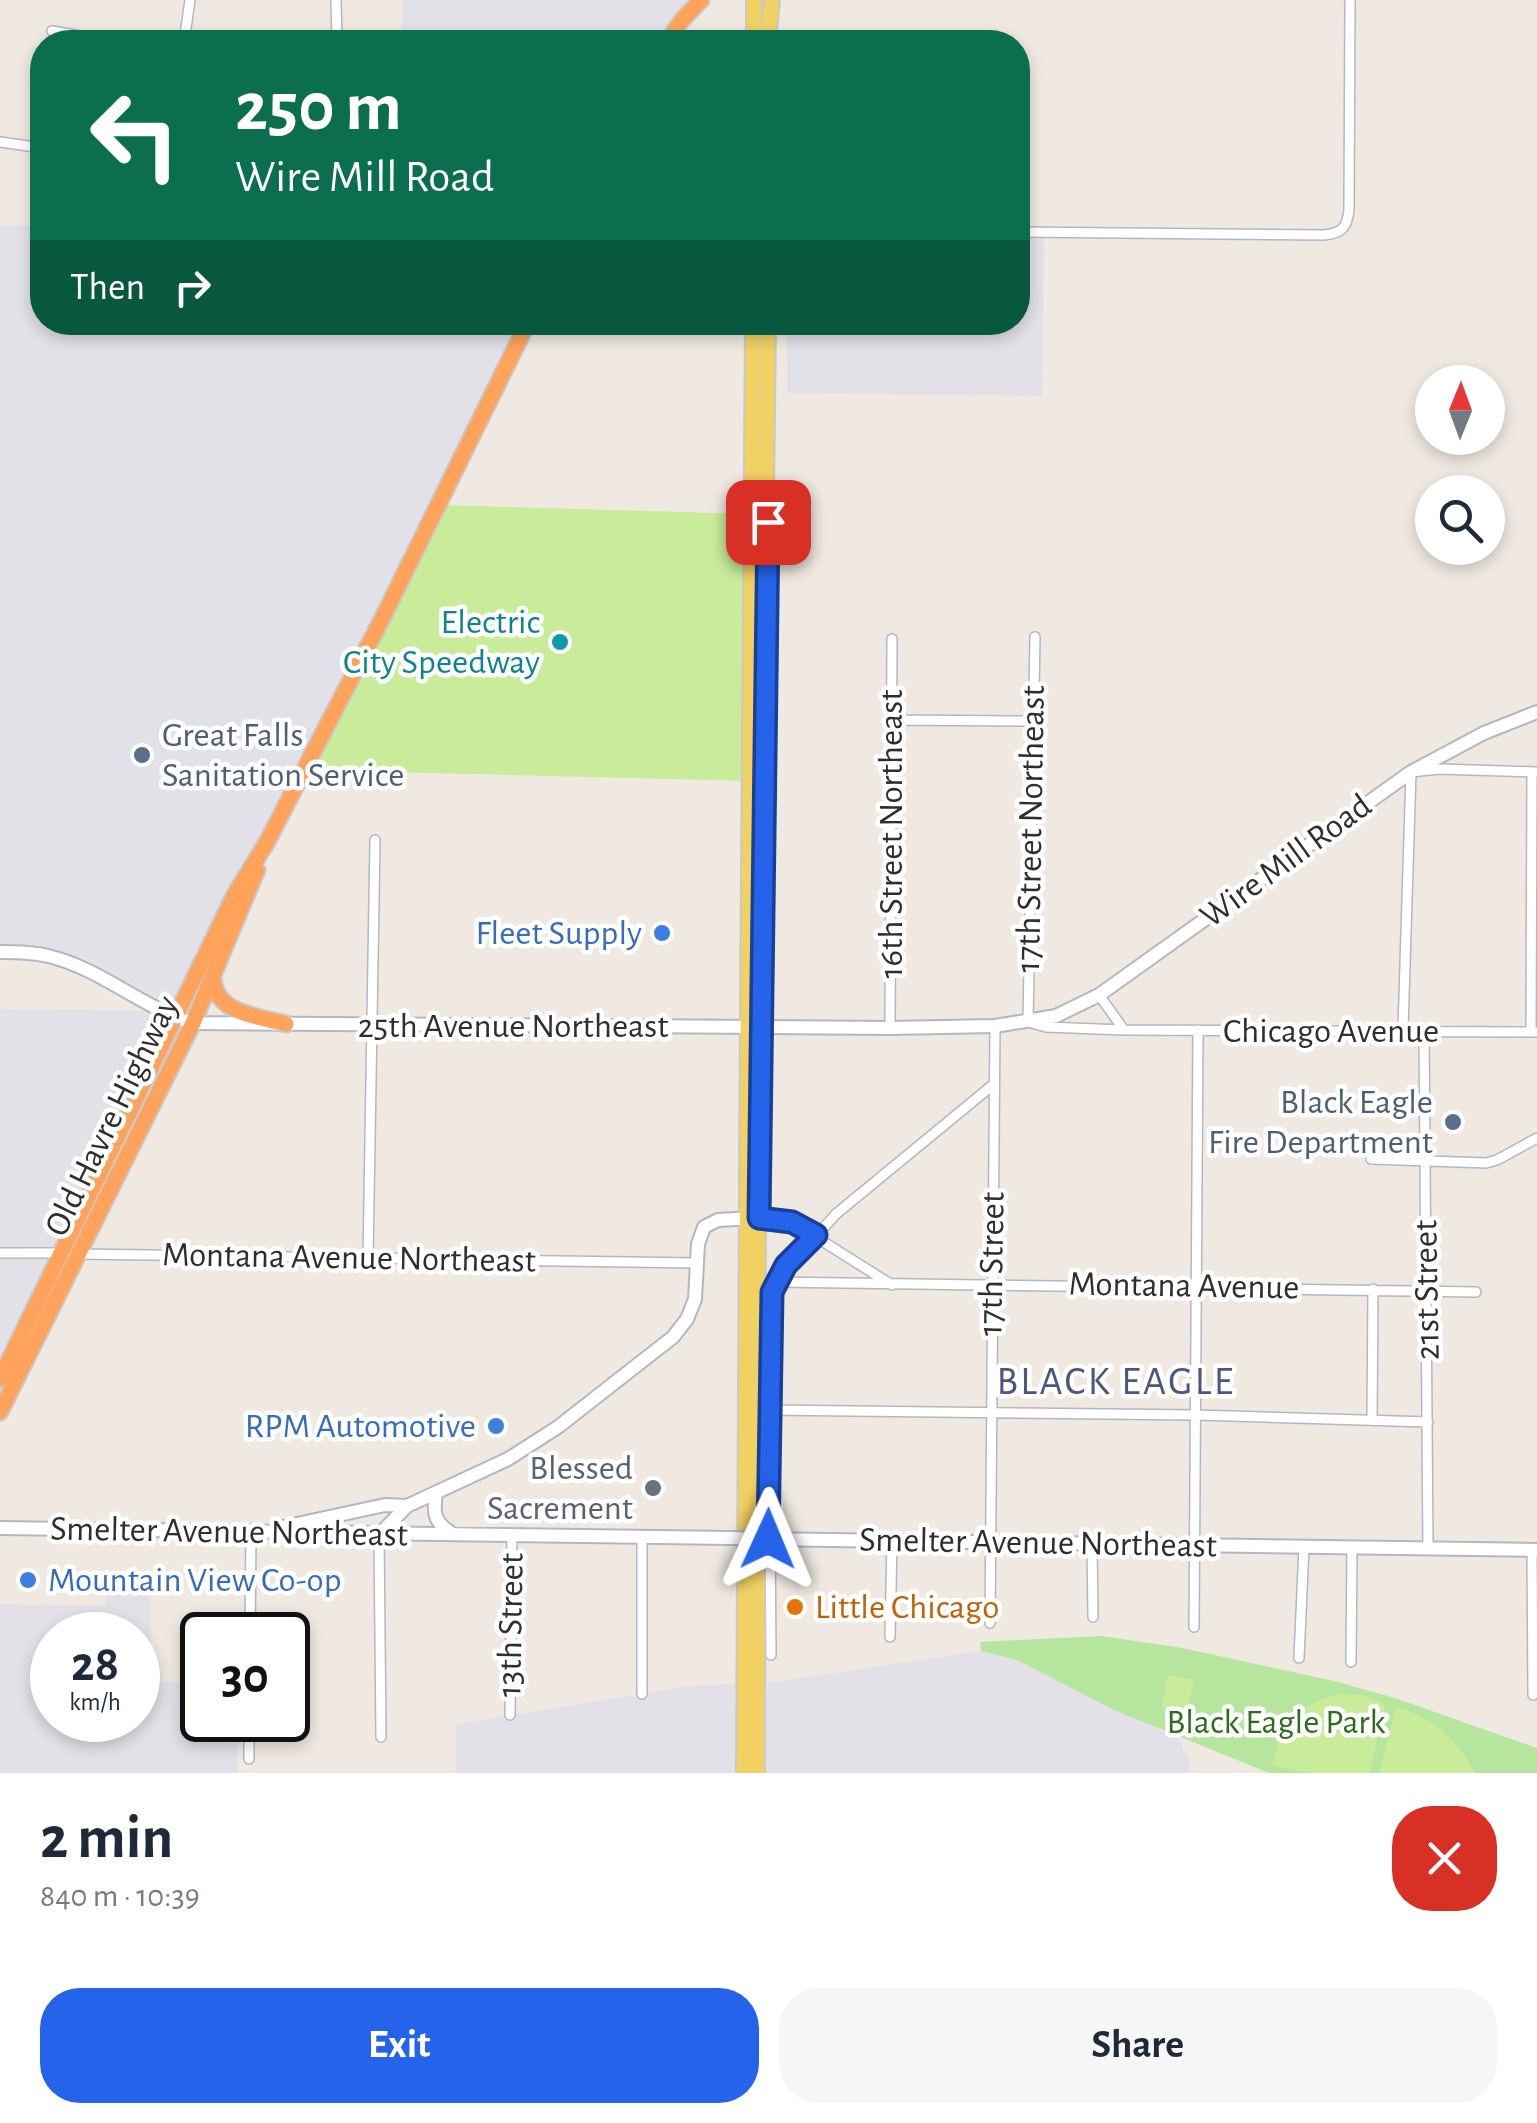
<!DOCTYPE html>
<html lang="en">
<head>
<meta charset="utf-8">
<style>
	body { margin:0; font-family:"Alegreya Sans",sans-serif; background:#f6f6f7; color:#1f2937; height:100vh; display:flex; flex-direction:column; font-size:38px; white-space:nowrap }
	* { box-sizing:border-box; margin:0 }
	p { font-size:32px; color:#747a83 }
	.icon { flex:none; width:55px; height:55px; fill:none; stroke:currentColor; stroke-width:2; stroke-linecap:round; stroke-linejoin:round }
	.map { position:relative; height:1773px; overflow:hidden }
	.drawer { display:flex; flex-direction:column; background:#fff; flex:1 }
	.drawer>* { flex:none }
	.guide { position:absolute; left:30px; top:30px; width:1000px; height:305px; border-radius:40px; box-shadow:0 5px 15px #0003; background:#0b6e4f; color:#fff; overflow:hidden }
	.needle { width:65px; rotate:1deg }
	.fabs { position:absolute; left:1415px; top:365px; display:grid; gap:20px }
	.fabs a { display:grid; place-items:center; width:90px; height:90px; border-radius:50%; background:#fff; box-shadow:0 5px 15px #0003; font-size:50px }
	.speed { position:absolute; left:30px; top:1612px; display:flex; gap:20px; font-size:50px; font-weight:700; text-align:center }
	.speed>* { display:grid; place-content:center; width:130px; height:130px; border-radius:50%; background:#fff; box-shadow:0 5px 15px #0003; line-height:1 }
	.speed small { font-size:25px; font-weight:400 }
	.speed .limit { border:5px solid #111; border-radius:15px; background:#fff; color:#111 }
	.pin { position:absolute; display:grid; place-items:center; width:85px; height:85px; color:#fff; margin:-42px; border-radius:20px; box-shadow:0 5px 15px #0006 }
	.me { position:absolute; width:110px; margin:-55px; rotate:1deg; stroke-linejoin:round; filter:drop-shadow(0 0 8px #0008) }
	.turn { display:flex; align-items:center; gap:35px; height:210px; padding:0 40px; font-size:45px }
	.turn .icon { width:130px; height:130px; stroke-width:2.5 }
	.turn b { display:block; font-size:70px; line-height:85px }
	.then { display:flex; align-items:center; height:95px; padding:0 40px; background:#0003; gap:20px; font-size:38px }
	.round { display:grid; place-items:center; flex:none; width:105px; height:105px; border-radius:40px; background:#f6f6f7 }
	.summary { display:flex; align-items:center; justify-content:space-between; height:170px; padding:0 40px }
	h1 { font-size:60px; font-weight:700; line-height:75px }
	.action { display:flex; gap:20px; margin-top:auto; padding:20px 40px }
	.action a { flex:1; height:115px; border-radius:40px; background:#2563eb; color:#fff; font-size:40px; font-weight:700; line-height:115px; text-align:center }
	.action a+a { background:#f6f6f7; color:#1f2937 }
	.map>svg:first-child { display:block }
	.industrial { fill:#e3e1e8; fill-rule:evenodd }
	.green { fill:#b6e59e }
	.pitch { fill:#c9ec9a }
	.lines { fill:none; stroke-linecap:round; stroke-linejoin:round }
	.street-casing { stroke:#b4b7c1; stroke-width:12 }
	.secondary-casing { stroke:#b4b7c1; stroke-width:16 }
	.primary-casing { stroke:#c9c9c9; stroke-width:18 }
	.highway-casing { stroke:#c9c9c9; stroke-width:19 }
	.street { stroke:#fff; stroke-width:9 }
	.secondary { stroke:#fff; stroke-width:12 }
	.primary { stroke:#f2d163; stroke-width:14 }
	.highway { stroke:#ffa35c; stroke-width:15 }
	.secondary-bridge-casing { stroke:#b4b7c1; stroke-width:16; stroke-linecap:butt }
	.secondary-bridge { stroke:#fff; stroke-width:12 }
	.route-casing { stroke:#184099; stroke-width:25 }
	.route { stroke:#2563eb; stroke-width:18 }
	.culture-dot { fill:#0f9aa8; stroke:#fff; stroke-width:4 }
	.service-dot { fill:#5c6f8a; stroke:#fff; stroke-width:4 }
	.shop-dot { fill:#3f7fe0; stroke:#fff; stroke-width:4 }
	.worship-dot { fill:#6b7280; stroke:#fff; stroke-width:4 }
	.food-dot { fill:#e8710a; stroke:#fff; stroke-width:4 }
	.labels { text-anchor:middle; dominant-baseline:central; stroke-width:9; stroke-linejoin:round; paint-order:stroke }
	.culture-label { font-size:35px; fill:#0d838f; stroke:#fff; text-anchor:end }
	.service-label { font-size:35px; fill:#4e5e75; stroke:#fff; text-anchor:start }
	.street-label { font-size:35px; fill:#2e2e2e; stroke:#fff }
	.shop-label { font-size:35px; fill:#366cbe; stroke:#fff; text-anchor:end }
	.worship-label { font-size:35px; fill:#5b616d; stroke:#fff; text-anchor:end }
	.food-label { font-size:35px; fill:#c56008; stroke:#fff; text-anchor:start }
	.park-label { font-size:35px; fill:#2c6e1b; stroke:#fff }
	.quarter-label { font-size:40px; letter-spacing:2.5px; fill:#4d5680; stroke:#fff }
</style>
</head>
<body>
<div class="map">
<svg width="1537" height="1773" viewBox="0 0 1537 1773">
	<rect width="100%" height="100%" fill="#efe9e1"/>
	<!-- industrial -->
	<path class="industrial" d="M402,0H695L670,42H402Z
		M0,225L42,227V322L526,323L0,1373V1009L159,1011L57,959L0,952Z
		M1018,237H1044L1042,396L787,393V323L1018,322Z
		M107,1586L140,1587L151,1600V1682L202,1683V1720H238L237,1773H0V1604L105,1606ZM138,1635V1720H52V1635Z
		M981,1651L1017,1660L1178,1738L1190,1761V1773H764L767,1683Z
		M744,1683V1773H456V1724L689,1686Z"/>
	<!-- green -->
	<path class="green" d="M1101,1636L1182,1648L1334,1681L1395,1698L1537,1748V1773H1269L1114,1710L1017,1660L981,1651L980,1642Z"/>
	<!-- pitch -->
	<path class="pitch" d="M439,505L752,514L751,781L304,770Z
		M1168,1675L1194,1680L1187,1712L1162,1707Z
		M1337,1694L1362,1695L1385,1704L1370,1773H1309L1272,1765C1282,1723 1295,1707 1337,1694Z
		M1396,1708C1436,1716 1455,1740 1476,1773H1379Z"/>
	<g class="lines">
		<defs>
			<path id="street" d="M336,0L337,42
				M52,31L116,42
				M184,42L190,0
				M0,142L42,148
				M1018,232L1324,235C1342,233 1347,228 1349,210L1350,0
				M1035,637L1028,1022L1046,1027L1124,1030L1537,1032
				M892,720L1033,721
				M1099,995L1124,1030
				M890,1028L892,639
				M1403,1029L1411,772L1440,769L1537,772
				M1424,1030L1428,1549
				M1531,1032L1532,772
				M1371,1159L1486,1163L1497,1160L1537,1138
				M759,1218L792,1222L892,1285
				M0,1253H60
				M76,1254L698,1263
				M368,1260L375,840
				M775,1282L1476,1292
				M769,1410L1196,1415L1428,1422
				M1372,1420L1373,1289
				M379,1535L381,1737
				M1092,1545L1093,1617
				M1532,1551L1533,1695
				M990,1623L995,1026
				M1194,1627L1198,1030
				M250,1635L251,1533
				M890,1637L892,1541
				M771,1655L769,1410L770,1306L775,1282L836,1214L994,1084
				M1299,1658L1304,1547
				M1351,1662L1352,1548
				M642,1694V1536
				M510,1715L512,1534
				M249,1759V1720"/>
			<path id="secondary" d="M0,952C15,952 33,952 48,956C100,968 142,1008 193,1023L890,1028L995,1026L1056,1016L1099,995L1411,772L1484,733L1537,712
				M436,1493C433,1512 434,1522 450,1532
				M283,1527L385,1505L407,1506
				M0,1528L731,1538
				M379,1535L407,1506L508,1459L558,1427L673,1337L687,1319L695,1299L698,1244L704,1227L718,1220L754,1218
				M760,1539L1537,1550"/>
			<path id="primary" d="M754,42V0
				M768,42L772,0
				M744,1773C744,1289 751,806 753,322
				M757,1773L758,1199L768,322"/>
			<path id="highway" d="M667,42L682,20L701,0
				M213,977C215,1014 256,1016 286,1024
				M0,1379L235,894L267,842L384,615L528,322
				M0,1412L193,1023L257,870"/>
		</defs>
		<!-- street casing -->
		<use href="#street" class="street-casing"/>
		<!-- secondary casing -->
		<use href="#secondary" class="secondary-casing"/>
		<!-- primary casing -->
		<use href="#primary" class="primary-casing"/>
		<!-- highway casing -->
		<use href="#highway" class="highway-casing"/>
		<!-- street -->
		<use href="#street" class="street"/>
		<!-- secondary -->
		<use href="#secondary" class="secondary"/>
		<!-- primary -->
		<use href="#primary" class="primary"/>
		<!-- highway -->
		<use href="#highway" class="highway"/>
		<defs>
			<path id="secondary-bridge" d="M731,1538L760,1539"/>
		</defs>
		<!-- secondary-bridge casing -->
		<use href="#secondary-bridge" class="secondary-bridge-casing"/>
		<!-- secondary-bridge -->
		<use href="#secondary-bridge" class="secondary-bridge"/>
	</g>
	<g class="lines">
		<defs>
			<path id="route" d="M768,522L759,1218L792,1222L816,1235L786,1265L772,1292L768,1539"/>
		</defs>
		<!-- route casing -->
		<use href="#route" class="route-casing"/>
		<!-- route -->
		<use href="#route" class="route"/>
	</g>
	<!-- markers -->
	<circle class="culture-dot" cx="560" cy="642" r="10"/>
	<g class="service-dot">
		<circle cx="142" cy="755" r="10"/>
		<circle cx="1453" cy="1122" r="10"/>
	</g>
	<g class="shop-dot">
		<circle cx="662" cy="933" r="10"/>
		<circle cx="496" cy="1426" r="10"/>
		<circle cx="28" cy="1580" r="10"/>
	</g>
	<circle class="worship-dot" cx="653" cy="1488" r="10"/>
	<circle class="food-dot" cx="795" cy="1607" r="10"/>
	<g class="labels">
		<!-- culture labels -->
		<g class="culture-label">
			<text x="540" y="622">Electric<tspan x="540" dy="40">City Speedway</tspan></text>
		</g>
		<!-- service labels -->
		<g class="service-label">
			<text x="162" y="735">Great Falls<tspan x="162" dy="40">Sanitation Service</tspan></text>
			<text x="1433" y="1102" text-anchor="end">Black Eagle<tspan x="1433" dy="40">Fire Department</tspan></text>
		</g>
		<!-- street labels -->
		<g class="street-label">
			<text transform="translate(1031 829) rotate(-89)">17th Street Northeast</text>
			<text transform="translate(891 834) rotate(-90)">16th Street Northeast</text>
			<text transform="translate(1286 861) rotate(-36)">Wire Mill Road</text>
			<text x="513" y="1026">25th Avenue Northeast</text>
			<text x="1331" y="1031">Chicago Avenue</text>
			<text transform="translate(112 1116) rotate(-64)">Old Havre Highway</text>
			<text transform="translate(349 1258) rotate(1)">Montana Avenue Northeast</text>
			<text transform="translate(992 1264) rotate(-89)">17th Street</text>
			<text transform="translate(1184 1286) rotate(1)">Montana Avenue</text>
			<text transform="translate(1427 1290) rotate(-91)">21st Street</text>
			<text transform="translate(229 1532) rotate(1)">Smelter Avenue Northeast</text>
			<text transform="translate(1038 1543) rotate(1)">Smelter Avenue Northeast</text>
			<text transform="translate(511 1625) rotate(-89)">13th Street</text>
		</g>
		<!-- shop labels -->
		<g class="shop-label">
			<text x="642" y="933">Fleet Supply</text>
			<text x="476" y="1426">RPM Automotive</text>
			<text x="48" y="1580" text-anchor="start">Mountain View Co-op</text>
		</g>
		<!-- worship labels -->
		<g class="worship-label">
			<text x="633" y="1468">Blessed<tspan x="633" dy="40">Sacrement</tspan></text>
		</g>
		<!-- food labels -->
		<g class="food-label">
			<text x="815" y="1607">Little Chicago</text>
		</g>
		<!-- park labels -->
		<g class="park-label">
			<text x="1276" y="1722">Black Eagle Park</text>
		</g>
		<!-- quarter labels -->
		<g class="quarter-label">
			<text x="1116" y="1382">BLACK EAGLE</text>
		</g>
	</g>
</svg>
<div class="fabs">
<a><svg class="needle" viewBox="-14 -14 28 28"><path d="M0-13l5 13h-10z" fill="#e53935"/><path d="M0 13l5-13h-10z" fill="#747a83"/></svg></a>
<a><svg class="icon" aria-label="search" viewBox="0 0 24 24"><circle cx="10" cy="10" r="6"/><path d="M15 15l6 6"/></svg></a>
</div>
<div class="speed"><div>28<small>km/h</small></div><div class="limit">30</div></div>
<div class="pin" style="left:768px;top:522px;background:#d93025"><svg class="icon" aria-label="arrive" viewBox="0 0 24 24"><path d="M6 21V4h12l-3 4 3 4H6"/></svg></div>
<svg class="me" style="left:768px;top:1539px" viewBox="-20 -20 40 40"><path d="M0-17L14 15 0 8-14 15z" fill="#2563eb" stroke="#fff" stroke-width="4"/></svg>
<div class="guide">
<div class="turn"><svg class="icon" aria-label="left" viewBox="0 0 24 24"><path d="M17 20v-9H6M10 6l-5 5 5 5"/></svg><div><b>250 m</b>Wire Mill Road</div></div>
<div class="then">Then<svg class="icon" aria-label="right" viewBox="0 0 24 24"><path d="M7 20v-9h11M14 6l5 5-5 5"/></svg></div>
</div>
</div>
<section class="drawer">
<div class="summary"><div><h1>2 min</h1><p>840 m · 10:39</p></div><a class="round" style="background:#d93025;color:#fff"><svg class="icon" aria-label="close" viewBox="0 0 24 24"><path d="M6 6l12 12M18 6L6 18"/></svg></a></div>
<div class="action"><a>Exit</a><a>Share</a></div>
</section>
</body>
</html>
